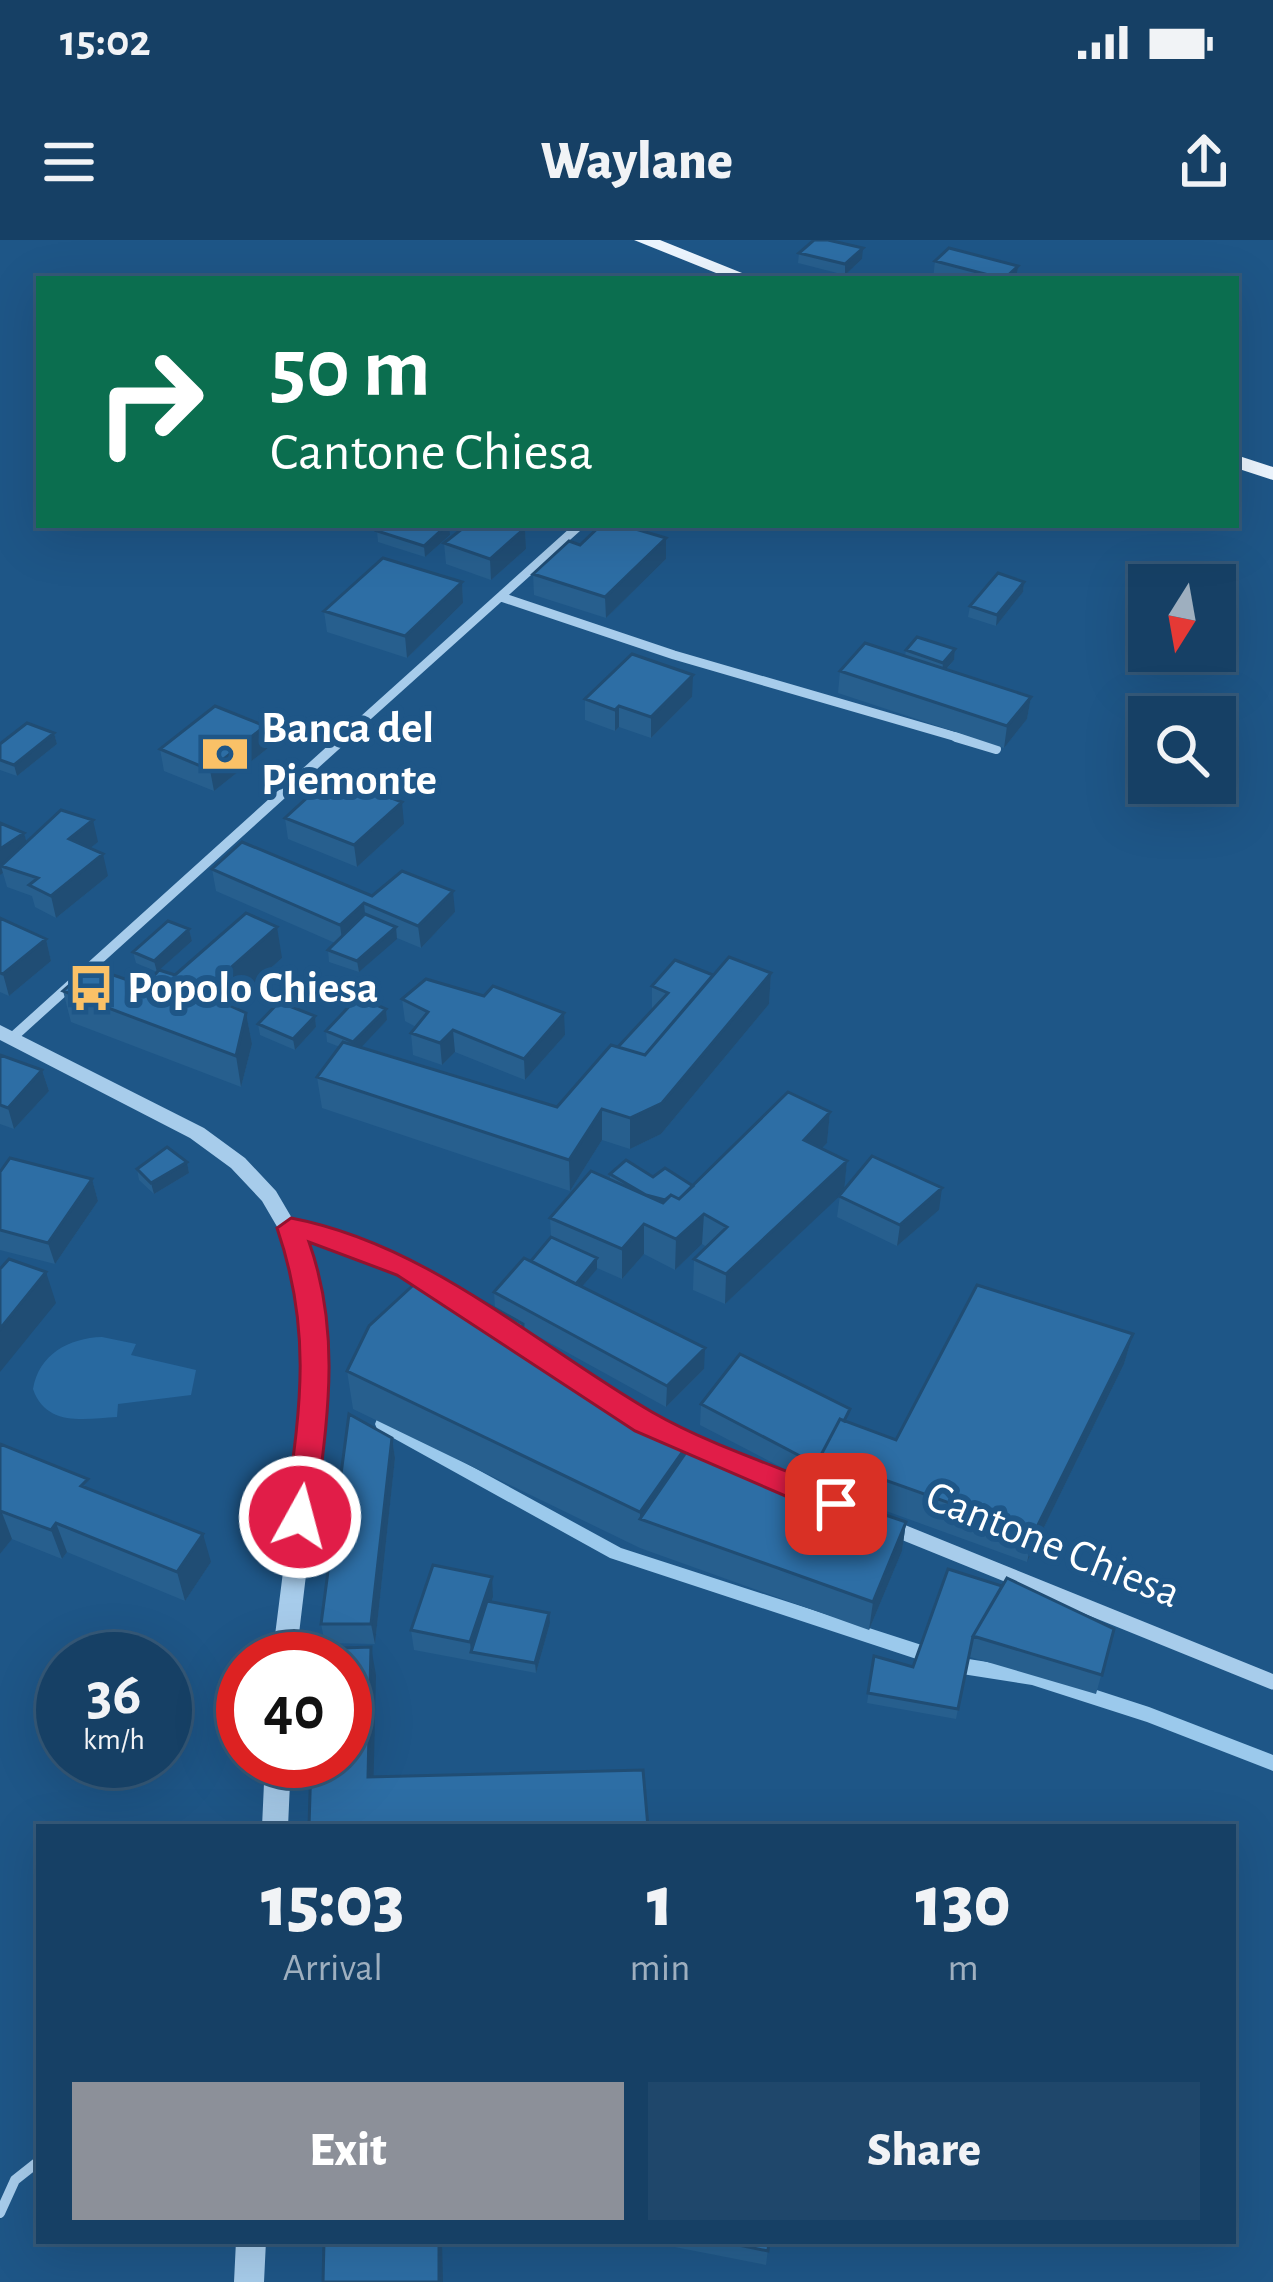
<!DOCTYPE html>
<html lang="en">
<head>
<meta charset="utf-8">
<style>
	body { margin:0; font-family:"Alegreya Sans",sans-serif; background:#1f476b; color:#f1f3f6; height:100vh; display:flex; flex-direction:column; font-size:45px; white-space:nowrap }
	* { box-sizing:border-box; margin:0 }
	p { font-size:39px; color:#9eafbf }
	.icon { flex:none; width:66px; height:66px; fill:none; stroke:currentColor; stroke-width:2; stroke-linecap:round; stroke-linejoin:round }
	.map { position:relative; flex:1; overflow:hidden }
	.drawer { position:absolute; left:36px; top:1584px; width:1200px; height:420px; display:flex; flex-direction:column; background:#164065; border-radius:0px; box-shadow:0 12px 48px #0002,0 0 0 3px #355979 }
	.drawer>* { flex:none }
	.hud { position:absolute; left:36px; top:36px; width:1203px; height:252px; border-radius:0px; box-shadow:0 12px 48px #0002,0 0 0 3px #355979; background:#0b6e4f; color:#fff; overflow:hidden }
	.needle { width:78px; rotate:191deg }
	.tools { position:absolute; left:1128px; top:324px; display:grid; gap:24px }
	.tools a { display:grid; place-items:center; width:108px; height:108px; border-radius:0px; background:#164065; box-shadow:0 12px 48px #0002,0 0 0 3px #355979; font-size:60px }
	.speed { position:absolute; left:36px; top:1392px; display:flex; gap:24px; font-size:60px; font-weight:700; text-align:center }
	.speed>* { display:grid; place-content:center; width:156px; height:156px; border-radius:50%; background:#164065; box-shadow:0 12px 48px #0002,0 0 0 3px #355979; line-height:1 }
	.speed small { font-size:30px; font-weight:400 }
	.speed .limit { border:18px solid #d22; background:#fff; color:#111 }
	.pin { position:absolute; display:grid; place-items:center; width:102px; height:102px; color:#fff; margin:-51px; border-radius:24px; box-shadow:0 6px 18px #0006 }
	.me { position:absolute; width:132px; margin:-66px; rotate:7deg; stroke-linejoin:round; filter:drop-shadow(0 0 9px #0008) }
	.turn { display:flex; align-items:center; gap:42px; height:252px; padding:0 36px; font-size:54px }
	.turn .icon { width:156px; height:156px; stroke-width:2.5 }
	.turn b { display:block; font-size:84px; line-height:102px }
	.eta { display:flex; justify-content:space-evenly; align-items:center; height:204px; text-align:center }
	.eta b { font-size:72px; font-weight:800; line-height:84px }
	.action { display:flex; gap:24px; margin-top:auto; padding:24px 36px }
	.action a { flex:1; height:138px; border-radius:0px; background:#8c9099; color:#fff; font-size:48px; font-weight:800; line-height:138px; text-align:center }
	.action a+a { background:#1f476b; color:#f1f3f6 }
	.status { display:flex; justify-content:space-between; align-items:center; height:84px; padding:0 60px; background:#164065; direction:ltr }
	.status svg { height:33px; fill:currentColor }
	header { display:flex; justify-content:space-between; align-items:center; height:156px; padding:0 36px; background:#164065; font-size:54px; font-weight:800 }
	.map>svg:first-child { display:block }
	.green { fill:#2869a0 }
	.lines { fill:none; stroke-linecap:round; stroke-linejoin:round }
	.stream { fill:#9bc9ec; fill-rule:evenodd }
	.service { stroke:#a7cceb; stroke-width:10 }
	.minor-far2 { stroke:#a7cceb; stroke-width:9 }
	.minor-far1 { stroke:#a7cceb; stroke-width:10 }
	.minor { stroke:#a7cceb; stroke-width:15 }
	.tertiary { fill:#a7cceb; fill-rule:evenodd }
	.primary { fill:#ecf5fe; fill-rule:evenodd }
	.wall { fill:#275f8e }
	.shaded-wall { fill:#204d74 }
	.building { fill:#2d6ea5; stroke:#204d74; stroke-width:3 }
	.route { fill:#e11d48; stroke:#92132f; stroke-width:3 }
	.labels { text-anchor:middle; dominant-baseline:central; stroke-width:12; stroke-linejoin:round; paint-order:stroke }
	.poi-label { font-size:45px; font-weight:bold; fill:#fff; stroke:#1e5687; text-anchor:start }
	.street-label { font-size:45px; fill:#fff; stroke:#1e5687 }
</style>
</head>
<body>
<div class="status"><b>15:02</b><svg viewBox="0 0 49 12"><path d="M0 12V9h3v3zM5 12V6h3v6zM10 12V3h3v9zM15 12V0h3v12zM26 1h20v11H26zM47 4h2v5h-2z"/></svg></div>
<header><svg class="icon" aria-label="menu" viewBox="0 0 24 24"><path d="M4 6h16M4 12h16M4 18h16"/></svg>Waylane<svg class="icon" aria-label="share" viewBox="0 0 24 24"><path d="M12 15V3M7 8l5-5 5 5M5 13v7h14v-7"/></svg></header>
<div class="map">
<svg width="1273" height="2042" viewBox="0 0 1273 2042">
	<rect width="100%" height="100%" fill="#1e5687"/>
	<!-- green -->
	<path class="green" d="M102,1097L136,1104L131,1115L196,1130L191,1155L118,1164L117,1177C85,1179 46,1187 33,1149C39,1114 69,1098 102,1097Z"/>
	<g class="lines">
		<!-- stream -->
		<path class="stream" d="M383,1178L621,1308L962,1418L1032,1429L1149,1467L1273,1515V1531L1147,1482L1032,1445L962,1434L610,1318L377,1189L375,1184L377,1179Z"/>
		<!-- service -->
		<path class="service" d="M0,1973L15,1940L39,1921"/>
		<!-- minor-far2 -->
		<path class="minor-far2" d="M501,357L674,415L967,500
			M341,500L580,285"/>
		<!-- minor-far1 -->
		<path class="minor-far1" d="M956,497L996,509
			M13,797L345,497
			M291,988L351,1004L434,1044"/>
		<!-- minor -->
		<path class="minor" d="M658,1188L871,1279
			M890,1287L1273,1442"/>
		<!-- tertiary -->
		<path class="tertiary" d="M0,785L204,888L245,918L276,951L313,1014L329,1142L296,1419H272L307,1142L293,1014L262,961L231,928L190,898L0,800Z
			M265,1521H291L288,1587H262Z
			M236,2001H266L264,2042H234Z"/>
		<!-- primary -->
		<path class="primary" d="M634,0H660L757,39H731Z
			M1236,215L1273,227V240L1236,228Z"/>
	</g>
	<!-- wall -->
	<path class="wall" d="M799,13L862,19L845,35L798,23Z
		M935,21L1016,39H933Z
		M525,288L526,309L491,340L446,324L444,303Z
		M377,291L450,295L425,317L378,302Z
		M580,305L666,319L606,378L534,355L533,334Z
		M462,342L463,363L407,418L327,392L324,371Z
		M1024,342L1023,352L996,386L968,377L970,366Z
		M955,409L954,420L946,430L1031,457L1027,479L1004,508L838,453L840,431L905,416L906,410Z
		M692,457L651,498L619,487L615,491L585,480V459Z
		M265,486L268,508L214,551L164,531L160,509Z
		M54,493L57,504L17,536L0,530V504Z
		M285,578L404,584L357,627L288,599Z
		M0,583L24,593L26,602H98L90,608L108,636L56,678L35,667L32,656L7,647L3,633L0,635Z
		M212,629L372,656L455,672L421,708L397,698L359,732L329,722L328,710L335,703L216,651Z
		M0,678L46,699L51,721L9,756L0,752Z
		M189,689L192,701L159,730L175,735L282,718L229,766L246,773L252,804L241,847L71,782L63,751L145,746L157,732L136,723L133,712Z
		M771,733L769,764L661,894L630,909L602,900L570,951L322,868L317,837L340,807L327,802L326,791L386,769L387,780L361,807L557,867L618,807L653,769L652,768V746L713,735Z
		M402,759L565,795L525,840L455,812L442,825L413,815L411,793L416,787L405,781Z
		M315,776L316,787L295,810L260,795L258,784Z
		M0,815L42,830L49,851L14,889L0,884Z
		M830,872L827,903L822,909L847,921L844,950L939,970L897,1006L837,977L840,955L725,1064L693,1050L694,1019L707,1007L702,1004L675,1030L644,1014L622,1039L597,1028L582,1047L704,1129L666,1167L523,1088L524,1100L688,1204L687,1211L850,1283L906,1282L902,1311L869,1390L640,1308L353,1169L347,1131L459,1059L495,1068L494,1052L531,1021L551,997L550,978L610,939V934L653,937L693,946Z
		M187,922L189,933L154,954L139,940L137,929Z
		M0,932L92,939L98,961L55,1024L0,1010Z
		M1133,1094L1124,1124L1027,1322L817,1246L700,1185L701,1164L849,1182L896,1200Z
		M392,1198L395,1218L375,1404L325,1403L321,1384Z
		M0,1204L92,1251L211,1322L185,1361L67,1312L62,1319L12,1299L0,1314Z
		M948,1329L1114,1389L1096,1454L970,1417L967,1423L956,1479L867,1463L874,1416L913,1427Z
		M493,1357L492,1361L550,1383L536,1433L414,1410L411,1390Z
		M644,2001H769L766,2025Z"/>
	<!-- shaded-wall -->
	<path class="shaded-wall" d="M863,8L862,19L845,35V24Z
		M1018,26L1016,39H1004Z
		M447,285H449L450,295L425,317L424,306Z
		M525,288L526,309L491,340L490,319Z
		M666,298V319L606,378L605,357Z
		M462,342L463,363L407,418L405,396Z
		M1024,342L1023,352L996,386L997,375Z
		M955,409L954,420L942,434L943,423Z
		M693,435L692,457L651,498V477Z
		M1031,457L1027,479L1004,508L1007,486Z
		M619,466V487L615,491V470Z
		M265,486L268,508L214,551L210,530Z
		M54,493L57,504L17,536L14,525Z
		M402,562L404,584L357,627L354,605Z
		M93,580L98,602L75,620L69,599Z
		M24,593L30,615L1,626L3,633L0,635V609Z
		M103,614L108,636L56,678L51,656Z
		M453,651L455,672L421,708L418,686Z
		M364,663L366,685L343,707L340,685Z
		M277,687L282,718L208,784L202,753Z
		M396,687L397,699L359,732L357,721Z
		M189,689L192,701L157,732L154,721Z
		M46,699L51,721L9,756L3,734Z
		M771,733L769,764L661,894L630,909V878Z
		M386,769L387,780L355,814L353,802Z
		M246,773L252,804L241,847L236,816Z
		M564,773L565,795L525,840L524,819Z
		M315,776L316,787L295,810L293,799Z
		M453,790L455,812L442,825L440,803Z
		M42,830L49,851L14,889L8,868Z
		M602,869V900L570,951L569,920Z
		M830,872L827,903L801,931L804,900Z
		M847,921L844,952L725,1064L726,1034Z
		M187,922L189,933L154,954L151,943Z
		M92,939L98,961L55,1024L48,1003Z
		M942,948L939,970L897,1006L900,985Z
		M704,974L702,1004L675,1030L676,999Z
		M644,984V1014L622,1039V1009Z
		M597,1018V1029L570,1061V1050Z
		M46,1032L56,1063L0,1132V1089Z
		M1133,1094L1124,1124L1027,1322L1034,1293Z
		M705,1108L704,1129L666,1167L667,1146Z
		M392,1198L395,1218L375,1404L371,1384Z
		M688,1204L686,1241L640,1279V1308V1272Z
		M1,1270L12,1299L0,1314V1271Z
		M906,1282L902,1311L869,1390L873,1362Z
		M56,1283L67,1312L62,1319L51,1290Z
		M203,1294L211,1322L185,1361L177,1332Z
		M492,1337L493,1357L476,1412H471L470,1402Z
		M549,1373L550,1383L536,1433L535,1423Z
		M371,1407L376,1435L373,1563L368,1537Z
		M439,2001H442L443,2042H439Z"/>
	<!-- building -->
	<path class="building" d="M814,0H828L863,8L845,24L799,13Z
		M949,8L1018,26L1004,39L935,21Z
		M384,285H447L424,306L377,291Z
		M467,285H516L525,288L490,319L444,303Z
		M601,285H622L666,298L605,357L533,334L569,301L580,305Z
		M383,318L462,342L405,396L324,371Z
		M998,333L1024,342L997,375L970,366Z
		M917,397L955,409L943,423L906,410Z
		M865,403L1031,457L1007,486L840,431Z
		M632,414L693,435L651,477L619,466L615,470L585,459Z
		M215,466L265,486L210,530L160,509Z
		M27,483L54,493L14,525L0,520V504Z
		M332,535L402,562L354,605L285,578Z
		M61,570L93,580L69,599L103,614L51,656L29,645L38,638L1,626Z
		M0,583L24,593L0,609Z
		M242,602L372,656L402,631L453,651L418,686L364,663L340,685L212,629Z
		M246,673L277,687L202,753L246,773L236,816L63,751L90,727L145,746L159,730L175,735Z
		M365,674L396,687L357,721L328,710Z
		M0,678L46,699L3,734L0,733Z
		M168,681L189,689L154,721L133,712Z
		M729,717L771,733L662,863L630,878L602,869L569,920L317,837L343,802L557,867L611,805L645,815Z
		M675,720L713,735L645,815L618,807L668,753L652,746Z
		M426,739L484,756L493,746L564,773L524,819L453,790L440,803L411,793L428,772L402,759Z
		M358,757L386,769L353,802L326,791Z
		M279,762L315,776L293,799L258,784Z
		M0,815L42,830L8,868L0,865Z
		M788,852L830,872L804,900L847,921L726,1034L694,1019L727,987L704,974L676,999L644,984L622,1009L550,978L591,931L663,963L671,955L679,959Z
		M167,907L187,922L151,943L137,929Z
		M872,916L942,948L900,985L839,956Z
		M10,918L92,939L48,1003L0,990V932Z
		M626,920L653,937L665,928L693,946L679,959L671,955L665,960L646,955L610,934Z
		M551,997L597,1018L576,1044L531,1021Z
		M524,1018L705,1108L667,1146L494,1052Z
		M9,1019L46,1032L0,1089V1029Z
		M422,1037L459,1059L468,1053L523,1084L522,1098L688,1204L640,1272L347,1131L369,1086Z
		M977,1045L1133,1094L1034,1293L820,1217L840,1179L896,1200Z
		M740,1114L850,1169L844,1181L840,1179L820,1217L819,1226L701,1164Z
		M349,1174L392,1198L371,1384H321Z
		M0,1204L88,1239L81,1246L203,1294L177,1332L56,1283L51,1290L0,1271Z
		M687,1211L850,1283L862,1267L906,1282L873,1362L640,1279Z
		M433,1325L492,1337L470,1402L411,1390Z
		M948,1329L1002,1346L973,1396L958,1469L868,1453L874,1416L913,1427Z
		M1007,1338L1114,1389L1102,1435L973,1396Z
		M487,1361L549,1373L535,1423L471,1412Z
		M371,1407L368,1537L643,1530L648,1587H309L311,1521H345V1419H313L314,1409Z
		M324,2001H439V2042H323Z
		M719,2001H769L768,2011Z"/>
	<!-- route -->
	<path class="route" d="M291,978C428,1004 535,1104 652,1172C711,1206 783,1228 846,1255L850,1264L846,1273L836,1276L825,1273L635,1191L397,1035L309,1002C342,1095 327,1181 315,1277L311,1286L300,1289L289,1286L285,1277C300,1170 313,1093 277,988Z"/>
	<!-- icons -->
	<defs>
		<symbol id="bank-bare" viewBox="-9 -9 18 18"><path d="M-6-4H6V4H-6ZM0-2.3a2.3 2.3 0 1 0 0 4.6a2.3 2.3 0 1 0 0-4.6Z" fill="#fac167" stroke="#1e5687" stroke-width="2.5" paint-order="stroke"/></symbol>
		<symbol id="bus-bare" viewBox="-9 -9 18 18"><path d="M-5-6H5V4H4V6H2V4H-2V6H-4V4H-5ZM-3.5-4V0h7V-4ZM-3.5 1.2v1.5H-2V1.2ZM2 1.2v1.5H3.5V1.2Z" fill="#fac167" stroke="#1e5687" stroke-width="2.5" paint-order="stroke"/></symbol>
	</defs>
	<g fill-rule="evenodd">
		<use href="#bank-bare" x="192" y="481" width="66" height="66"/>
		<use href="#bus-bare" x="58" y="715" width="66" height="66"/>
	</g>
	<g class="labels">
		<!-- poi labels -->
		<g class="poi-label">
			<text x="261" y="488">Banca del<tspan x="261" dy="52">Piemonte</tspan></text>
			<text x="127" y="748">Popolo Chiesa</text>
		</g>
		<!-- street labels -->
		<g class="street-label">
			<text transform="translate(1053 1305) rotate(22)">Cantone Chiesa</text>
		</g>
	</g>
</svg>
<div class="tools">
<a><svg class="needle" viewBox="-14 -14 28 28"><path d="M0-13l5 13h-10z" fill="#e53935"/><path d="M0 13l5-13h-10z" fill="#9eafbf"/></svg></a>
<a><svg class="icon" aria-label="search" viewBox="0 0 24 24"><circle cx="10" cy="10" r="6"/><path d="M15 15l6 6"/></svg></a>
</div>
<div class="speed"><div>36<small>km/h</small></div><div class="limit">40</div></div>
<div class="pin" style="left:836px;top:1264px;background:#d93025"><svg class="icon" aria-label="arrive" viewBox="0 0 24 24"><path d="M6 21V4h12l-3 4 3 4H6"/></svg></div>
<svg class="me" style="left:300px;top:1277px" viewBox="-20 -20 40 40"><circle r="17" fill="#e11d48" stroke="#fff" stroke-width="3"/><path d="M0-11L8 9 0 5-8 9z" fill="#fff"/></svg>
<div class="hud">
<div class="turn"><svg class="icon" aria-label="right" viewBox="0 0 24 24"><path d="M7 20v-9h11M14 6l5 5-5 5"/></svg><div><b>50 m</b>Cantone Chiesa</div></div>
</div>
<section class="drawer">
<div class="eta">
<div><b>15:03</b><p>Arrival</p></div>
<div><b>1</b><p>min</p></div>
<div><b>130</b><p>m</p></div>
</div>
<div class="action"><a>Exit</a><a>Share</a></div>
</section>
</div>
</body>
</html>
